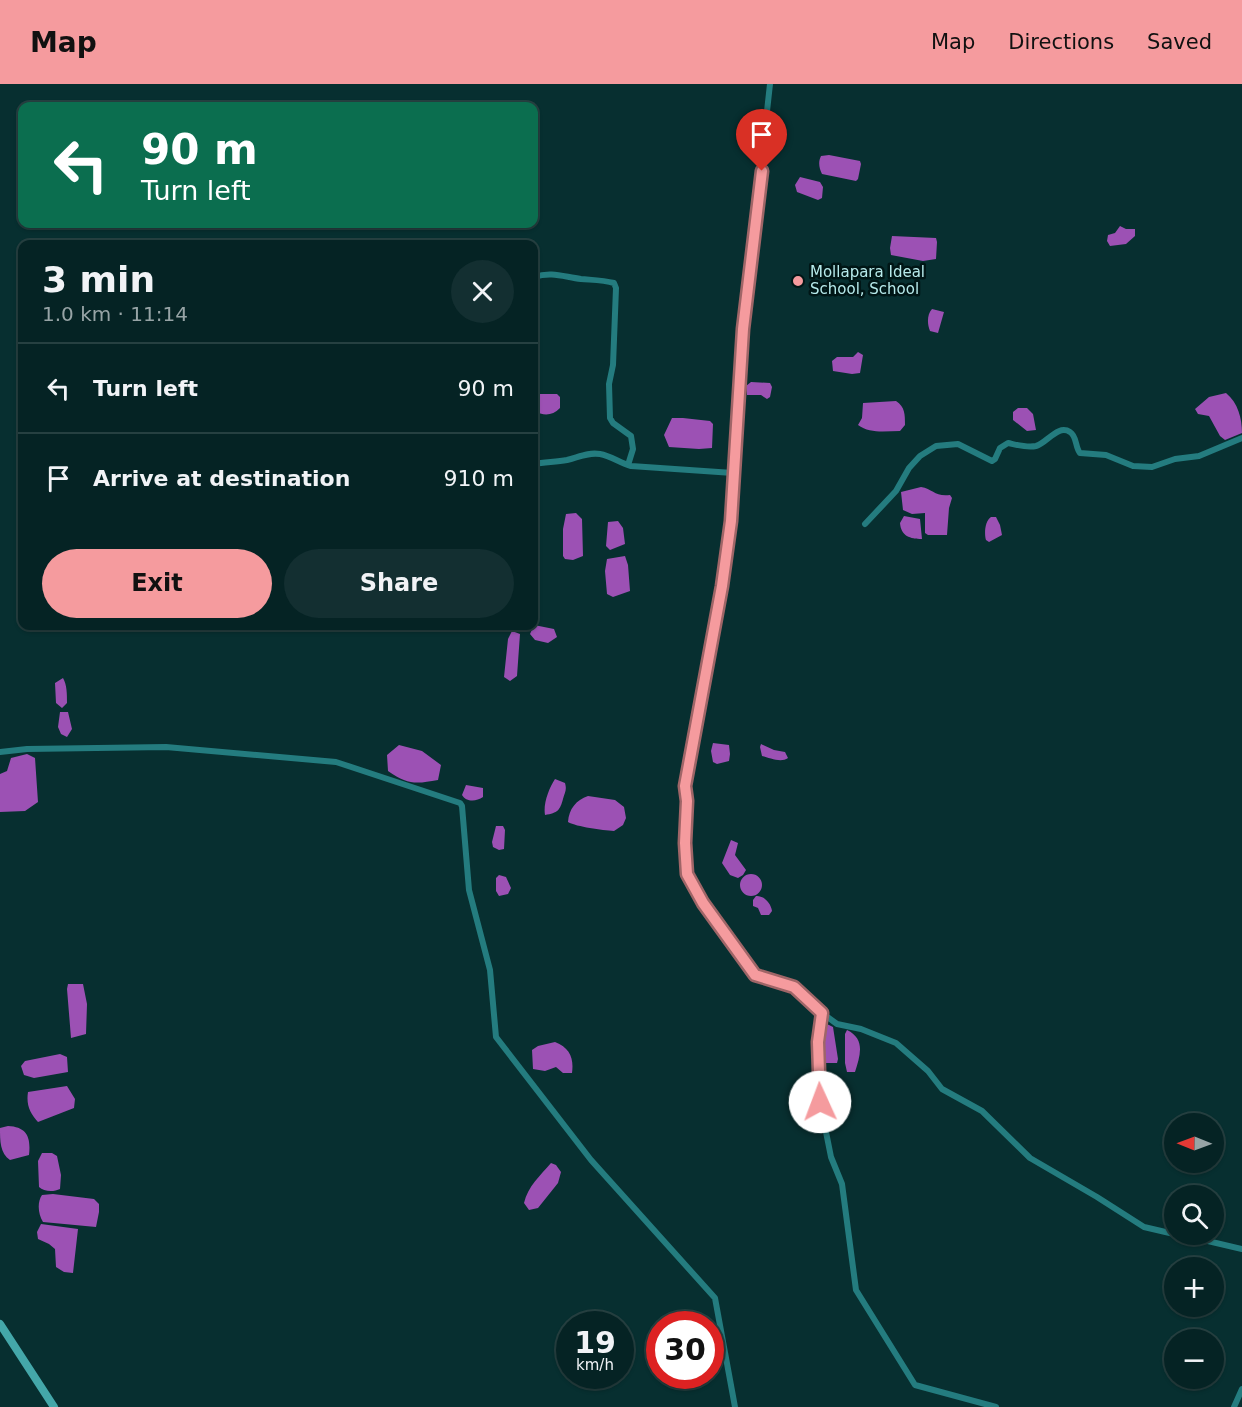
<!DOCTYPE html>
<html lang="en">
<head>
<meta charset="utf-8">
<style>
	body { margin:0; font-family:"DejaVu Sans",sans-serif; background:#132f31; color:#f1f3f6; height:100vh; display:flex; flex-direction:column; font-size:22px; white-space:nowrap }
	* { box-sizing:border-box; margin:0 }
	p { font-size:20px; color:#97a4a6 }
	.icon { flex:none; width:33px; height:33px; fill:none; stroke:currentColor; stroke-width:2; stroke-linecap:round; stroke-linejoin:round }
	.map { position:relative; flex:1; overflow:hidden }
	.side { position:absolute; left:18px; top:156px; width:520px; height:390px; display:flex; flex-direction:column; background:#052324; border-radius:12px; box-shadow:0 2px 4px #0004,0 0 0 2px #264041 }
	.side>* { flex:none }
	.hud { position:absolute; left:18px; top:18px; width:520px; height:126px; border-radius:12px; box-shadow:0 2px 4px #0004,0 0 0 2px #264041; background:#0b6e4f; color:#fff; overflow:hidden }
	.needle { width:39px; rotate:271deg }
	.fabs { position:absolute; left:1164px; top:1029px; display:grid; gap:12px }
	.fabs a { display:grid; place-items:center; width:60px; height:60px; border-radius:50%; background:#052324; box-shadow:0 2px 4px #0004,0 0 0 2px #264041; font-size:30px }
	.speed { position:absolute; left:556px; top:1227px; display:flex; gap:12px; font-size:30px; font-weight:700; text-align:center }
	.speed>* { display:grid; place-content:center; width:78px; height:78px; border-radius:50%; background:#052324; box-shadow:0 2px 4px #0004,0 0 0 2px #264041; line-height:1 }
	.speed small { font-size:15px; font-weight:400 }
	.speed .limit { border:9px solid #d22; background:#fff; color:#111 }
	.pin { position:absolute; display:grid; place-items:center; width:51px; height:51px; color:#fff; margin:-62px -26px; border-radius:50% 50% 50% 0; rotate:-45deg; box-shadow:0 0 6px #0007 }
	.pin .icon { rotate:45deg }
	.me { position:absolute; width:66px; margin:-33px; rotate:358deg; stroke-linejoin:round; filter:drop-shadow(0 0 4px #0008) }
	.turn { display:flex; align-items:center; gap:21px; height:126px; padding:0 24px; font-size:27px }
	.turn .icon { width:78px; height:78px; stroke-width:2.5 }
	.turn b { display:block; font-size:42px; line-height:51px }
	.round { display:grid; place-items:center; flex:none; width:63px; height:63px; border-radius:32px; background:#132f31 }
	.head { display:flex; align-items:center; justify-content:space-between; height:102px; padding:0 24px }
	h1 { font-size:36px; font-weight:800; line-height:45px }
	.button { display:flex; gap:12px; margin-top:auto; padding:12px 24px }
	.button a { flex:1; height:69px; border-radius:36px; background:#f59b9e; color:#111; font-size:24px; font-weight:800; line-height:69px; text-align:center }
	.button a+a { background:#132f31; color:#f1f3f6 }
	ul { padding:0; list-style:none }
	li { display:flex; align-items:center; gap:18px; height:90px; padding:0 24px; border-top:2px solid #264041 }
	li div { flex:1 }
	li b { display:block; font-size:22px }
	li em { font-style:normal }
	header { display:flex; align-items:center; gap:36px; box-sizing:border-box; height:84px; padding:0 30px; background:#f59b9e; color:#111 }
	header strong { font-size:28px }
	nav { display:flex; gap:33px; margin-inline-start:auto; font-size:21px }
	.map>svg:first-child { display:block }
	.water { fill:#9c51b4 }
	.lines { fill:none; stroke-linecap:round; stroke-linejoin:round }
	.street { stroke:#247c7f; stroke-width:6 }
	.secondary { stroke:#44a7a9; stroke-width:8 }
	.route-casing { stroke:#9f6567; stroke-width:15 }
	.route { stroke:#f59b9e; stroke-width:10 }
	.poi-dot { fill:#f59b9e; stroke:#001616; stroke-width:2 }
	.labels { text-anchor:middle; dominant-baseline:central; stroke-width:5; stroke-linejoin:round; paint-order:stroke }
	.poi-label { font-size:15px; fill:#b6eaeb; stroke:#001616; text-anchor:start }
</style>
</head>
<body>
<header>
<strong>Map</strong>
<nav><a>Map</a><a>Directions</a><a>Saved</a></nav>
</header>
<div class="map">
<svg width="1242" height="1323" viewBox="0 0 1242 1323">
	<rect width="100%" height="100%" fill="#072f30"/>
	<!-- water -->
	<path class="water" d="M829,71L860,77L861,80L858,95L856,97L822,90C819,84 818,78 821,72Z
		M800,93L820,98L823,103L822,114L818,116L797,108L795,101Z
		M1120,142L1126,145H1135V152L1126,160L1110,162L1107,157L1108,151L1115,149Z
		M892,152L936,154L937,158L936,175L923,177L891,171L890,164Z
		M932,225L944,228L938,249L930,247C927,240 927,230 932,225Z
		M858,268L863,271L860,289L852,290L833,287L832,277L837,273H853Z
		M751,298L770,299L772,303L770,313L767,315L761,311H747L746,302Z
		M1226,309C1238,319 1242,334 1242,349L1225,356L1220,352L1209,332L1198,330L1195,325L1209,313Z
		M537,310H557L560,313V324C552,332 544,332 534,327V312Z
		M896,317C905,323 905,330 905,341L900,347C886,347 870,350 858,341L862,334L863,319Z
		M1018,324H1027L1033,330L1036,346L1027,347L1013,336V328Z
		M672,334H683L710,337L713,340L712,364L699,365L669,363L664,351Z
		M921,403C933,405 935,413 950,411L952,414L949,424L947,451H928L925,449V429L912,430L903,426L901,408Z
		M576,429L582,435L583,472L573,476L565,475L563,472V445L566,430Z
		M904,432L920,435L922,455C910,455 901,452 900,439Z
		M991,433H996L1000,441L1002,451L989,458L986,456C984,449 985,437 991,433Z
		M618,437L623,444L625,460L610,466L606,462L608,438Z
		M625,472L628,481L630,507L613,513L607,510L605,487L607,475Z
		M534,541L554,545L557,553L548,559L535,556L530,550Z
		M512,547L520,550L517,592L510,597L504,593L508,555Z
		M63,594C67,601 67,610 67,619L62,624L56,619L55,599Z
		M60,628H68L72,645L67,653L61,650L58,643Z
		M713,659L729,661L730,670L729,677L717,680L713,678L711,667Z
		M761,660L774,666L785,668L788,674C781,679 770,674 762,672L760,663Z
		M399,661L422,667L441,681L438,696C416,700 408,701 388,687L387,671Z
		M27,670L35,674L38,718L25,727L0,728V690L7,687L11,674Z
		M555,695L565,699C567,706 565,708 563,715C560,726 558,729 545,731C543,720 549,704 555,695Z
		M466,701L483,704V713C476,718 466,718 462,711Z
		M588,712L615,716L624,723L626,734L623,741L614,747C602,746 577,743 568,738C569,725 576,716 588,712Z
		M496,742H503L505,746L504,765L499,766L493,763L492,758Z
		M731,756L738,759L735,771L746,786L743,791L738,794L730,791L722,779Z
		M740 801a11 11 0 1 1 22 0a11 11 0 1 1-22 0Z
		M499,791L506,793L511,804L508,810L499,812L496,807V794Z
		M756,812C763,811 771,819 772,827L769,831H761L758,824L753,822V816Z
		M68,900H83L87,920L86,950L71,954L67,905Z
		M827,940L833,943L838,975L837,979H824C821,967 820,951 827,940Z
		M847,946C866,955 860,972 855,988H847L845,979V950Z
		M555,958C570,964 574,974 572,989H563L556,983L545,987L533,985L532,966L538,962Z
		M60,970L67,973L68,988L34,994L24,991L21,982L25,977Z
		M67,1002L75,1015L74,1024L38,1038C30,1029 26,1021 28,1008Z
		M8,1042C27,1043 31,1053 29,1071L10,1076C0,1069 0,1057 0,1044Z
		M42,1069H52L57,1072L61,1091L60,1105C54,1108 44,1108 39,1103L38,1077Z
		M551,1079L556,1081L561,1088L558,1099L538,1124L529,1126L524,1119C528,1102 540,1092 551,1079Z
		M53,1110L94,1115L99,1120V1128L96,1143L43,1138C38,1130 37,1118 42,1111Z
		M41,1140L78,1145L73,1189L64,1188L56,1183L55,1165L49,1160L38,1155L37,1148Z"/>
	<g class="lines">
		<!-- street -->
		<path class="street" d="M770,0L743,245L731,437L722,502L685,702L687,717L685,759L687,790L703,819L755,892L794,903L822,929L818,958L820,1018L831,1073L842,1100L856,1206L915,1301L996,1323
			M534,193C552,187 564,193 581,195C592,196 603,196 614,199L616,204L613,281L609,300L610,334L613,339L631,352L633,365L628,381
			M534,380C545,378 556,378 567,376C579,373 588,368 600,370C611,372 620,379 631,382L733,389
			M865,440L896,407L909,384L920,372L936,362L958,360L992,377L995,375L1000,364L1008,359C1017,361 1027,364 1036,362C1047,359 1058,340 1070,348C1077,352 1075,363 1080,369L1106,371L1133,382L1152,383L1175,375L1199,372L1242,354
			M0,668L27,665L166,663L336,678L460,719L462,722L469,806L490,886L496,953L591,1076L715,1214L735,1323
			M822,929L837,940L861,945L896,959L928,987L942,1005L982,1027L1030,1074L1097,1113L1144,1143L1174,1150
			M1178,1150L1242,1165
			M1234,1323L1242,1305"/>
		<!-- secondary -->
		<path class="secondary" d="M0,1240L54,1323"/>
	</g>
	<g class="lines">
		<defs>
			<path id="route" d="M762,87L743,245L731,437L722,502L685,702L687,717L685,759L687,790L703,819L755,891L794,903L822,929L818,958L820,1018"/>
		</defs>
		<!-- route casing -->
		<use href="#route" class="route-casing"/>
		<!-- route -->
		<use href="#route" class="route"/>
	</g>
	<!-- markers -->
	<circle class="poi-dot" cx="798" cy="197" r="6"/>
	<g class="labels">
		<!-- poi labels -->
		<g class="poi-label">
			<text x="810" y="188">Mollapara Ideal<tspan x="810" dy="17">School, School</tspan></text>
		</g>
	</g>
</svg>
<div class="fabs">
<a><svg class="needle" viewBox="-14 -14 28 28"><path d="M0-13l5 13h-10z" fill="#e53935"/><path d="M0 13l5-13h-10z" fill="#97a4a6"/></svg></a>
<a><svg class="icon" aria-label="search" viewBox="0 0 24 24"><circle cx="10" cy="10" r="6"/><path d="M15 15l6 6"/></svg></a>
<a>+</a>
<a>−</a>
</div>
<div class="speed"><div>19<small>km/h</small></div><div class="limit">30</div></div>
<div class="pin" style="left:762px;top:87px;background:#d93025"><svg class="icon" aria-label="arrive" viewBox="0 0 24 24"><path d="M6 21V4h12l-3 4 3 4H6"/></svg></div>
<svg class="me" style="left:820px;top:1018px" viewBox="-20 -20 40 40"><circle r="19" fill="#fff"/><path d="M0-13L10 11 0 6-10 11z" fill="#f59b9e"/></svg>
<div class="hud">
<div class="turn"><svg class="icon" aria-label="left" viewBox="0 0 24 24"><path d="M17 20v-9H6M10 6l-5 5 5 5"/></svg><div><b>90 m</b>Turn left</div></div>
</div>
<section class="side">
<div class="head"><div><h1>3 min</h1><p>1.0 km · 11:14</p></div><a class="round"><svg class="icon" aria-label="close" viewBox="0 0 24 24"><path d="M6 6l12 12M18 6L6 18"/></svg></a></div>
<ul>
<li><svg class="icon" aria-label="left" viewBox="0 0 24 24"><path d="M17 20v-9H6M10 6l-5 5 5 5"/></svg><div><b>Turn left</b></div><em>90 m</em></li>
<li><svg class="icon" aria-label="arrive" viewBox="0 0 24 24"><path d="M6 21V4h12l-3 4 3 4H6"/></svg><div><b>Arrive at destination</b></div><em>910 m</em></li>
</ul>
<div class="button"><a>Exit</a><a>Share</a></div>
</section>
</div>
</body>
</html>
